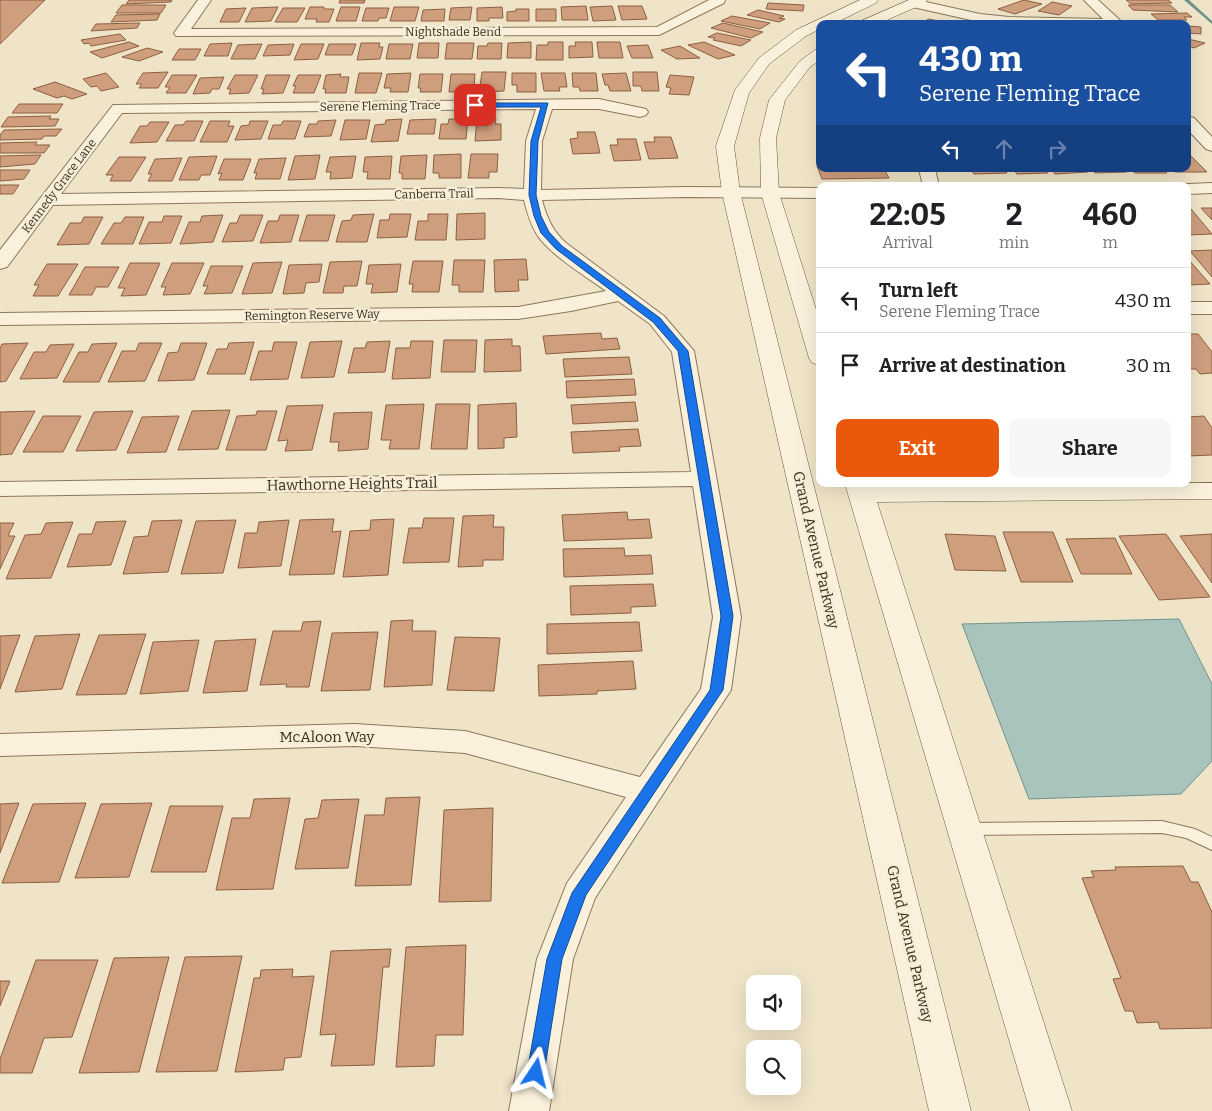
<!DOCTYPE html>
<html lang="en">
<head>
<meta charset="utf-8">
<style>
	body { margin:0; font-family:Bitter,serif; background:#f6f6f6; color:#202124; height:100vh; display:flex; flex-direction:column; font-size:19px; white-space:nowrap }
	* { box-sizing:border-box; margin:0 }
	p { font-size:16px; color:#757577 }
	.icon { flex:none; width:28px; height:28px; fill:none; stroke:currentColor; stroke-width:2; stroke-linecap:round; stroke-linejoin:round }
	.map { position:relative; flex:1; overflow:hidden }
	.drawer { position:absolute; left:816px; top:182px; width:375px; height:305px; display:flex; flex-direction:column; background:#fff; border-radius:10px; box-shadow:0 5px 20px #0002 }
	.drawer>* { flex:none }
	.banner { position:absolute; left:816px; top:20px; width:375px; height:152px; border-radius:10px; box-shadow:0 5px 20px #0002; background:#1a4fa0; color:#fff; overflow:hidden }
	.controls { position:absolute; left:746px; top:975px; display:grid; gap:10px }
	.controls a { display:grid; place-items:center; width:55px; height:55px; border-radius:10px; background:#fff; box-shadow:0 5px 20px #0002; font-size:25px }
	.pin { position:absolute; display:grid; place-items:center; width:42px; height:42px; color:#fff; margin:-21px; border-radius:10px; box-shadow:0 2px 8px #0006 }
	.me { position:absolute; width:55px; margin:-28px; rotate:10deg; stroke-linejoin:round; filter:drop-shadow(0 0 4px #0008) }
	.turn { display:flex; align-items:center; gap:18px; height:105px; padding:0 20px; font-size:22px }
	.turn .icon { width:65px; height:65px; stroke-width:2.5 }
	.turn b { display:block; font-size:35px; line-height:42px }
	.lanes { display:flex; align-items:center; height:48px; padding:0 20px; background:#0003; justify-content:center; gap:25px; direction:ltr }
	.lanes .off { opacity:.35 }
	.eta { display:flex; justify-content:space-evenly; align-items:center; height:85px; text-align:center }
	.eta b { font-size:30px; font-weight:700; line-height:35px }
	.primary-button { display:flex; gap:10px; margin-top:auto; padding:10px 20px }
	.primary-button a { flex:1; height:58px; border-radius:10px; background:#ea580c; color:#fff; font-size:20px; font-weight:700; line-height:58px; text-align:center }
	.primary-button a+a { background:#f6f6f6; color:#202124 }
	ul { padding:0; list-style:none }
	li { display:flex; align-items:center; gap:15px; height:65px; padding:0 20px; border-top:1px solid #e0e0e0 }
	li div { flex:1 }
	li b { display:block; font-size:19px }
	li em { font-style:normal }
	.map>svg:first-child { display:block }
	.water { fill:#a9c4bc; stroke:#6f938a }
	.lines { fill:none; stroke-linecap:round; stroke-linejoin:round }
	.stream { fill:#6f938a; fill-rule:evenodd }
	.building { fill:#cf9f7d; stroke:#8d5f41 }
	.lane-casing { stroke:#8d765c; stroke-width:2 }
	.street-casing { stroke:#8d765c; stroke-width:2 }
	.secondary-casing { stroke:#6f573f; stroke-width:1 }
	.lane { fill:#faf1dc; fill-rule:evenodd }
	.street { fill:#faf1dc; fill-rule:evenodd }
	.secondary { fill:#faf1dc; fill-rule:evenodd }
	.route { fill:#1a73e8; stroke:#114b97 }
	.labels { text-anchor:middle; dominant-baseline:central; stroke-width:5; stroke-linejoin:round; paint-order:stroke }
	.far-street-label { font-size:12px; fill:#3d2e20; stroke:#f7eed8 }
	.street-label { font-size:15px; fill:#3d2e20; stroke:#f7eed8 }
</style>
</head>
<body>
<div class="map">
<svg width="1212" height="1111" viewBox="0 0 1212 1111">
	<rect width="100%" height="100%" fill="#f0e4c8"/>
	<!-- water -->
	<path class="water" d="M1179,619L1212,684V761L1181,794L1029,799L962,624Z"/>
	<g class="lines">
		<!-- stream -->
		<path class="stream" d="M1184,0H1189L1212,21V24Z"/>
	</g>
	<!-- building -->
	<path class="building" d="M0,0H45L0,44Z
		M129,0H172L171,2L126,4Z
		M340,0H365L364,3H339Z
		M1024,0L1042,4L1015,14L998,9Z
		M1126,0H1168L1172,3L1131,4Z
		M1052,2L1072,6L1059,15L1038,11Z
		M768,3L804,5L803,11L766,9Z
		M122,5H166L161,13H116Z
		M1128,5H1170L1178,12L1133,10Z
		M586,6L588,20H562L561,7Z
		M612,6L616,20L593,21L590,7Z
		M618,6H642L647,19L622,20Z
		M278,7L271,21L245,22L252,8Z
		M310,7H324V9H334L329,22H316L317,19H305Z
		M341,7H360L356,21H336Z
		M394,7H419L415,21H390Z
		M472,7L470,20H449L451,8Z
		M502,7L503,18H489V21H477V8Z
		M246,8L239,22H220L226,9Z
		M283,8H305L297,22H275Z
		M366,8H389L386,18H379L378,21H362Z
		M445,9L444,21H421L423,10Z
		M516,9H529V21H507V12L516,11Z
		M536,9H556V21H536Z
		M758,10L784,16L779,18L785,19L779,22L747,15Z
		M1187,13L1192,17H1184L1187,20H1158L1151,14Z
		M160,14L157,20L111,22L116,15Z
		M732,16L770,23L760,29L721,21Z
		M928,19L945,22L943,24H919L921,22H925Z
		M140,23L137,28L91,31L96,24Z
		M723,23L763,32L751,38L711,28Z
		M1188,26L1201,27V34L1188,33Z
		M717,33L751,40L741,46L713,40L715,38L708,37Z
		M120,34L126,40L91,46L89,43L84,44L81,40Z
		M1188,39L1205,43L1194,48L1188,46Z
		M129,42L139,46L102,58L90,52Z
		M531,42V58H507L508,43Z
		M548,42H563V60H536L537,45H548Z
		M575,42H592L593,57L569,58V46H576Z
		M597,42H620L623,58H599Z
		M704,42L735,55L718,59L688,45Z
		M232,43L228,56H204L210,44Z
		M361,43H380L379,47H383L380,59L357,60Z
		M419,43H439L438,58H417Z
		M447,43H474L472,59H445Z
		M488,43H502L501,59H477L478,46H487Z
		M262,44L255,59H231L238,45Z
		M294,44L290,55L263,56L268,45Z
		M301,44H324L318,59L294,60Z
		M329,44H356L352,55H325Z
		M389,44H413L410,59H386Z
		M648,45L653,58H632L627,46Z
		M680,46L700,58L677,59L661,50Z
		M147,48L163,52L139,61L122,57Z
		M179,49H201L195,60H172Z
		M168,72L158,88H139L142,84H136L143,73Z
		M482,72H506L504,91L486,92L487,86H480Z
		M633,72H657L659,91H642L641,86H633Z
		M106,73L119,87L101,91L97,86L91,87L83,79Z
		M359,73H382L376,93H355Z
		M411,73L408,92H390L391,88H384L387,74Z
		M512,73H536V92H517V85H512Z
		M541,73H565L567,87H559L560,91H544Z
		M572,73H596L598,91H580L579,87H573Z
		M626,73L631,91H610L608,85H605L602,74Z
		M341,74L340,77H349L346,93H325L326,89H323L326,75Z
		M420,74H443L441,92H420L421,88H418Z
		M451,74H475L474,87L467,88L466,92H449Z
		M172,75H197L186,93H166L170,87H165Z
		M235,75H258L249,93L229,94L231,89H227Z
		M266,75H290L283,93L262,94L264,89H261Z
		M298,75H321L314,93H293L296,86H293Z
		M670,75L694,77L689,95L669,94L671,88L666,87Z
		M224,77L219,89H212L210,93L193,94L200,78Z
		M55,82L87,94L72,99L64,96L57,98L33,89Z
		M19,104H63L57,113H12Z
		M51,116L49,119H59L55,126L1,127L8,117Z
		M402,119L398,141L371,142L375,125L385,124L386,120Z
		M436,119L434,134H407L410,120Z
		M449,119H468L466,139H439L441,124H448Z
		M477,119H496L495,124H501V140L475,141Z
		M336,120L331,136L304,137L309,124H317L318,121Z
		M345,120H370L366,139L340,140Z
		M186,121H203L194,141H166L175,125H183Z
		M210,121H230L228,126H234L227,142H200Z
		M250,121H268L261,139L235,140L241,126L249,125Z
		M283,121H301L295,139H268L273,125H281Z
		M150,122H169L157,142L130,143L140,126H147Z
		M62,129L56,136H44L42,139L0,140V135L4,130Z
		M577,132H595L600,153L573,154L570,139L578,138Z
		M654,137H671L678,158L649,159L644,142H655Z
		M617,139H636L641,160L614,161L610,145H618Z
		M37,142L35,145H50L44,153H0V143Z
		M1188,153L1207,172H1175L1172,169H1188Z
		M461,154V178H439V173H433L434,155Z
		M471,154H498L497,172H489V178H468Z
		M41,155L35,164L0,167V156Z
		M320,155L315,179L288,180L295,156Z
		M427,155L425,179H402V173H399L401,156Z
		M217,156L210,175H201L199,180H179L189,157Z
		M356,156L352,178L330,179L331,172H326L330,157Z
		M392,156L390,179H367L368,172H363L365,157Z
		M119,157H146L131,181H110L113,175H106Z
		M182,158L172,181H148L152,174H148L155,159Z
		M286,158L280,179H255L257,173H254L259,159Z
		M224,159H251L243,180H219L222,173L218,174Z
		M817,166H820V169H884L889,178L822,179Z
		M970,169H1004L1007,173L974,174Z
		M1013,169H1045L1048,173L1017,174Z
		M1051,169H1085L1088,172L1055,174Z
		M1091,169H1124L1127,172L1095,173Z
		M1130,169H1163L1167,173H1135Z
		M0,170H30L24,179L0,181Z
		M0,185H19L13,194H0Z
		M1201,208H1212V220Z
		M1188,209H1191L1212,234L1188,235Z
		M485,213V239L456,240L457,214Z
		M374,214L367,242H336L342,221L351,220L353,215Z
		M390,214H411L407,237L377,238L380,220H389Z
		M428,214H448L446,240H415L418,221H428Z
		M223,215L213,242L180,244L189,222H200L202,216Z
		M240,215H263L253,241L222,242L230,223H237Z
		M280,215H299L291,242L260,243L268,221H278Z
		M307,215H335L328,241H299Z
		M164,216H182L171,243L139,244L149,222H162Z
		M84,217H103L89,244L57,245L70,223H81Z
		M125,217H144L133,244H101L114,223H121Z
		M1212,250V277L1190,251Z
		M526,259L528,280H518L519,291L495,292L494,260Z
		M1188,259L1210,284L1188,285Z
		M454,260H485L483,292H459V285H452Z
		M362,261L357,286H344L343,293H323L330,262Z
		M413,261H443L439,292H412L413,284H409Z
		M282,262L272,293L242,294L253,263Z
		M130,263H160L146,295L121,296L125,288H118Z
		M172,263H204L190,294L163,295L166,287H161Z
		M47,264H78L58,296H33L39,285H34Z
		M322,264L319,282L306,283L304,293L283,294L289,265Z
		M401,264L397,292L371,293L373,284H366L369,265Z
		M211,266H243L232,293L204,294L208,286H203Z
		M85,267H119L108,287H96L92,295H69Z
		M601,333L602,339L617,338L620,349L546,354L543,336Z
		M1188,334H1198L1212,352V373L1200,374L1196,369H1188Z
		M512,339V346H520L521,371L484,372L485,340Z
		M444,340H477L475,372H441Z
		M342,341L334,377L301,378L310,342Z
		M390,341L385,372L348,373L354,348H365L367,342Z
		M411,341H433L430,378L392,379L396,348H410Z
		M254,342L245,374H207L217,349H227L229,343Z
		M274,342H297L288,379L250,380L259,351H272Z
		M28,343L6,381L0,382V348L2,344Z
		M117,343L99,382H63L79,352H88L92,344Z
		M139,343H162L145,381L108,382L122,351H136Z
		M181,343H207L194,380L158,381L168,353L178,352Z
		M74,344L57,378L20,379L34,352H46L50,345Z
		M629,357L632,374L565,377L563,359Z
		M634,379L636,395L567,398L566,381Z
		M635,402L638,421L573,424L571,405Z
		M516,403L517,437L504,438V448L478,449V405Z
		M424,404L419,449H389L391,440H381L386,405Z
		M436,404H470L467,449H431Z
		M323,405L312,450L285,451L288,440L278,441L287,406Z
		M230,410L218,449L178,450L192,411Z
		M35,411L12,454L0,455V412Z
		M133,411L116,450L76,451L94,412Z
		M257,411H277L266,450H226L237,416L256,415Z
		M372,412L368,449L338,451L339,442H330L334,413Z
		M43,416H81L63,452H23Z
		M179,416L166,452L127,453L142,417Z
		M1204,416L1212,428V455L1188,456V417Z
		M638,429L641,446L619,447L620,451L573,453L571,432Z
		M627,512L628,520L649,519L652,538L564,541L562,515Z
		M494,515L493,527H504L503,560H483V566L458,567L463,516Z
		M424,518H454L449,562L403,563L409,528H422Z
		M334,519L332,532L341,531L334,574L289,575L300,520Z
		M394,519L388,575L343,577L350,531L370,530L371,520Z
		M182,520L168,572L123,574L134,537L148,536L152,521Z
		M236,520L223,573L181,574L196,521Z
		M289,520L281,566L238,568L245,533H257L259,522Z
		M126,521L111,565L67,567L79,534H92L96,522Z
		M73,522L51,578L6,579L25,535L41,534L46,523Z
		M0,523H14L8,536H15L0,569Z
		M1003,532H1053L1073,582H1021Z
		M945,534L995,536L1006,571L955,570Z
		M1166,534L1210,597L1159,600L1119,536Z
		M1212,534V583L1180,536Z
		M1115,538L1132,574H1081L1066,539Z
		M624,548L625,556L651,555L653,574L564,577L563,549Z
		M653,584L656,606L631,607V613L571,615L570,586Z
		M413,620L412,631H436L432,685L384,687L391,621Z
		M321,621L309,687H286L287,684L260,685L273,631H301L303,622Z
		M639,622L642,651L547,654V624Z
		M378,632L370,690L321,691L332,633Z
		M80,634L62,689L15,692L35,636Z
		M146,634L126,694L76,695L99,635Z
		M20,635L0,689V636Z
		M455,637L500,638L494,691L447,690Z
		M256,639L247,691L203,693L215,641Z
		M199,640L188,691L140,694L153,642Z
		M633,661L636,689L597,691V694L539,696L538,665Z
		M420,797L411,885L355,886L365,815H384L386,798Z
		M290,798L273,889L216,890L232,818H250L254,799Z
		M359,799L348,868L295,869L305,819L318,818L322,800Z
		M19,803L0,853V804Z
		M86,803L59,882L2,883L33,804Z
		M152,803L129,877L75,878L101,804Z
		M170,806H223L206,872H151Z
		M493,808L491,901L439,902L444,810Z
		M1183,866L1191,882H1198L1212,912V1028L1160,1029L1158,1022L1137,1023L1133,1011H1125L1113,979L1121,978L1082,878L1094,877L1091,871L1116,870L1115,867Z
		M466,945L463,1035H436L434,1066L396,1067L406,947Z
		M391,949L389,967H383L374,1065L331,1066L336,1034L320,1035L331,951Z
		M242,956L217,1071L156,1072L185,957Z
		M169,957L139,1072L79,1073L114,958Z
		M36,960H98L72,1037L44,1038L32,1073H0V1059Z
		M293,969L292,977L314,976L301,1057L285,1058L283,1070L235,1072L254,978H260L261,970Z
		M0,981H10L0,1006Z"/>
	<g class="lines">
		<defs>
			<path id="lane" d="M1162,821L1195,829L1212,837V850L1186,838L1162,833L965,835L959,833L957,829L959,825L965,823Z"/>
			<path id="street" d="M198,0H211L191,29L657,27L709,0H725L724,3L659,35L176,36L174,33Z
				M908,0H917L980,14L1009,17L1103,19L1084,0H1098L1123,23L997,24L980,22L908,6L907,3Z
				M599,99L646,109L648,112L646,115L640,117L599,109H552L542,141L541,190L684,187L820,188V198L684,197L542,200C547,218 552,230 566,243L664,316L694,351L741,617L731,690L595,898L573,959L549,1111H509L537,959L567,883L626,797L465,753L355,746L0,756V734L355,724L465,731L640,777L701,689L713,617L693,486L0,496V482L691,472L672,352L650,324L618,301L571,311L518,319L0,325V313L518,307L606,291C587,277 547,253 536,233C530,223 527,212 524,200L499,198L53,205L7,267L0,269V250L113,105ZM536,109L526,141L524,189L499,188L61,194L122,113Z
				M1188,116L1194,118L1212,137V151L1206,149L1188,130Z
				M919,169H935L939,186H923Z
				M1212,183V193L1188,194V186H1181L1188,184Z
				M1188,302H1212V314H1188Z"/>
			<path id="secondary" d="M860,0H878L876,3L833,24H820V29L806,36L769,64L749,93L734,146L740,192L971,1111H929L722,192L716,146L735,90L759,58L796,30Z
				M909,0H927L925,3L878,24H859L861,21Z
				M820,49V60L810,67L785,100L776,138L779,193L820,322V365L812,363L809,358L761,193L760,138L769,100L800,61L815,50Z
				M1212,483V499L877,502L1072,1111H1030L845,484H871L872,486Z"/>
		</defs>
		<!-- lane casing -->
		<use href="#lane" class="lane-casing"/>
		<!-- street casing -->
		<use href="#street" class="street-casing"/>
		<!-- secondary casing -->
		<use href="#secondary" class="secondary-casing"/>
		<!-- lane -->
		<use href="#lane" class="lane"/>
		<!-- street -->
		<use href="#street" class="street"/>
		<!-- secondary -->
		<use href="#secondary" class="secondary"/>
	</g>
	<!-- route -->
	<path class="route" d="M475,103H548L538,141L536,195L541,216L549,232L562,246L660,318L688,351L733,616L723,690L586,895L562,959L544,1073L541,1078L536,1081L530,1078L527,1073L547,959L572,893L710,690L721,616L678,351L653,322L556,249L541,233L534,216L529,195L531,141L541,107H473V104Z"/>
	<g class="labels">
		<!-- far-street labels -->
		<g class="far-street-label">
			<text x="453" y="32">Nightshade Bend</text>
			<text transform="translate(380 106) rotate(-1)">Serene Fleming Trace</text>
			<text transform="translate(59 186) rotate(-53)">Kennedy Grace Lane</text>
			<text transform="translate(434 194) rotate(-1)">Canberra Trail</text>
			<text transform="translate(312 315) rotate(-1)">Remington Reserve Way</text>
		</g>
		<!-- street labels -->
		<g class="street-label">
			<text transform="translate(352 484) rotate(-1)">Hawthorne Heights Trail</text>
			<text transform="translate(816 550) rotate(77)">Grand Avenue Parkway</text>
			<text x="327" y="737">McAloon Way</text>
			<text transform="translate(910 944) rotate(77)">Grand Avenue Parkway</text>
		</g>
	</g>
</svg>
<div class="controls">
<a><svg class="icon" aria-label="sound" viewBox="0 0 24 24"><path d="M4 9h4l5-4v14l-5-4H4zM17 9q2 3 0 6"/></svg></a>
<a><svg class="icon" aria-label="search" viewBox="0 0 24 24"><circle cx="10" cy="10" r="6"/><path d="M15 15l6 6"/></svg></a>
</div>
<div class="pin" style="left:475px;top:105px;background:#d93025"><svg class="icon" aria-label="arrive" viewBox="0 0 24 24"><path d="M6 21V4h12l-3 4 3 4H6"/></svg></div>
<svg class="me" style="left:536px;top:1073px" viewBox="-20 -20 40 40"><path d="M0-17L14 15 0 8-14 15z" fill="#1a73e8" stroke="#fff" stroke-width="4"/></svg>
<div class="banner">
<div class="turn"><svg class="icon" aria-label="left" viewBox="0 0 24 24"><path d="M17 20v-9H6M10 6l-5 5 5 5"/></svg><div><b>430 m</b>Serene Fleming Trace</div></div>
<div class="lanes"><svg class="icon" aria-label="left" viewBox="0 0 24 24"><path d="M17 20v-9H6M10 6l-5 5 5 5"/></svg><svg class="icon off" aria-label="ahead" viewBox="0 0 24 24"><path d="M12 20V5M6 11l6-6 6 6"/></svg><svg class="icon off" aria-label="right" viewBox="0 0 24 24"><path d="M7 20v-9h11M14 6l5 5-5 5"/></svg></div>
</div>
<section class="drawer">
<div class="eta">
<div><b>22:05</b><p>Arrival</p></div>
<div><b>2</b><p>min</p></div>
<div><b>460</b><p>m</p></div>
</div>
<ul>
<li><svg class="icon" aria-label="left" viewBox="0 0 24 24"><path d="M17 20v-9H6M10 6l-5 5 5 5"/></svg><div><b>Turn left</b><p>Serene Fleming Trace</p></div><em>430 m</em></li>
<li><svg class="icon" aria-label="arrive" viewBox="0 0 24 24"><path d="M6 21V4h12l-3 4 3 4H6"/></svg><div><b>Arrive at destination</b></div><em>30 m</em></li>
</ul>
<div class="primary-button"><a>Exit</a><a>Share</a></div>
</section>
</div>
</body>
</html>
